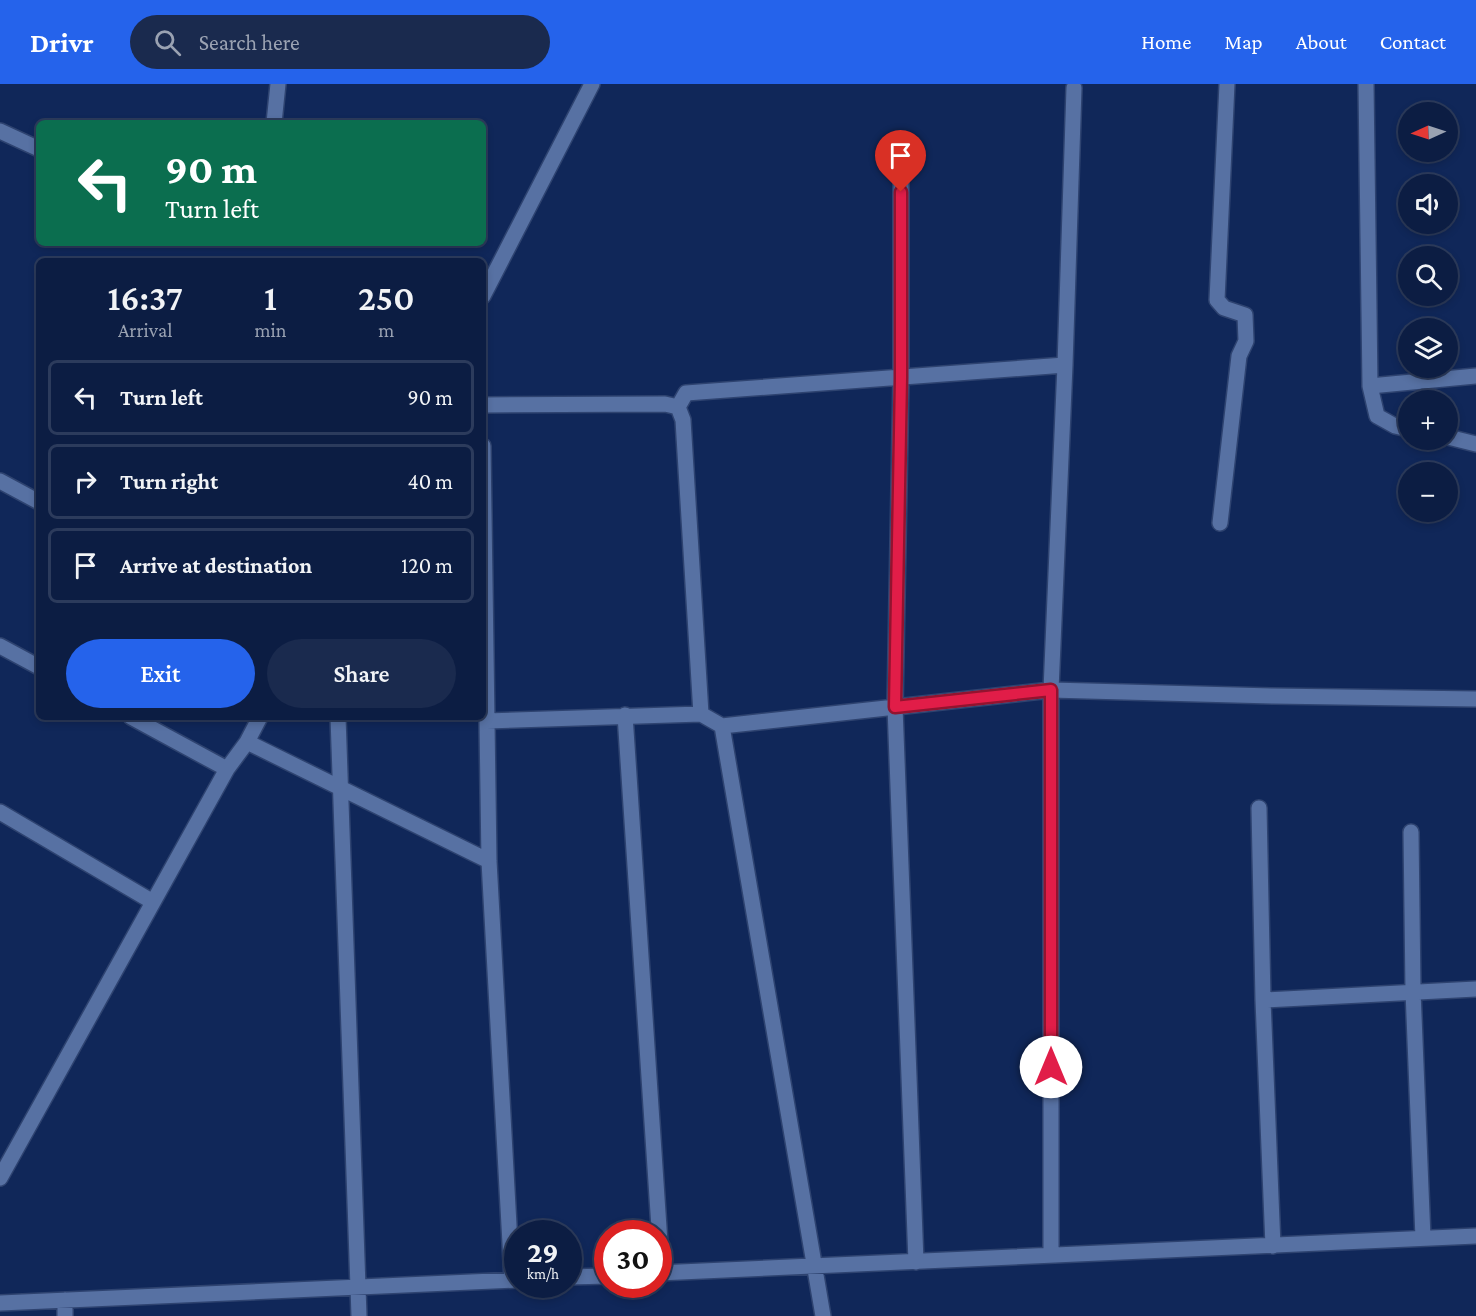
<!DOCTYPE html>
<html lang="en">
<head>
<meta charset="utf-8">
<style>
	body { margin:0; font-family:"Crimson Pro",serif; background:#1a2a4e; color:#f1f3f6; height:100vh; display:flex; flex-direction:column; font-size:22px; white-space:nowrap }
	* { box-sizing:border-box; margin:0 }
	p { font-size:20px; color:#9aa2b2 }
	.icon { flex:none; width:33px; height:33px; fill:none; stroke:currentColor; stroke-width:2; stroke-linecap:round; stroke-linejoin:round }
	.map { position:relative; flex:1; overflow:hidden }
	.drawer { position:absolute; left:36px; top:174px; width:450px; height:462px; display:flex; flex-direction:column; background:#0c1d43; border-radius:9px; box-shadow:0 3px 9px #0003,0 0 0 2px #2c3b5c }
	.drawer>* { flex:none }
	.top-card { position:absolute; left:36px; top:36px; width:450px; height:126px; border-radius:9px; box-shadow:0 3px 9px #0003,0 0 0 2px #2c3b5c; background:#0b6e4f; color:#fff; overflow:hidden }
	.needle { width:39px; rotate:267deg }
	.fabs { position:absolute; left:1398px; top:18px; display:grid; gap:12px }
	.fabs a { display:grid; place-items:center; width:60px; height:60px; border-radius:50%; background:#0c1d43; box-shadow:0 3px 9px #0003,0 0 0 2px #2c3b5c; font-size:30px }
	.speed { position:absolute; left:504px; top:1136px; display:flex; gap:12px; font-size:30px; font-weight:700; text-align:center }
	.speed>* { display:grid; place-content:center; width:78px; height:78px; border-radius:50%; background:#0c1d43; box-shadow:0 3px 9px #0003,0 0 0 2px #2c3b5c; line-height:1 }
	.speed small { font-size:15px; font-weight:400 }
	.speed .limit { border:9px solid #d22; background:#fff; color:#111 }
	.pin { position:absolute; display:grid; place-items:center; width:51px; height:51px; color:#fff; margin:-62px -26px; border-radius:50% 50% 50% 0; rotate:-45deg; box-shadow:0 0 6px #0007 }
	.pin .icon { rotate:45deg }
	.me { position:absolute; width:66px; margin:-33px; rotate:0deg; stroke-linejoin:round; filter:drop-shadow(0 0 4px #0008) }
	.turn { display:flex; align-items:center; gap:21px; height:126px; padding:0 30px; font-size:27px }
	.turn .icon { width:78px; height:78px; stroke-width:2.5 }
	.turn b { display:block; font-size:42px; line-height:51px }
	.eta { display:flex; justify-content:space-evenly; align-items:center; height:102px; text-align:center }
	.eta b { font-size:36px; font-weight:600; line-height:42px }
	.action { display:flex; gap:12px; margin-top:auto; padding:12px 30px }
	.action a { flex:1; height:69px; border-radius:36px; background:#2563eb; color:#fff; font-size:24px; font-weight:600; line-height:69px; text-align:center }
	.action a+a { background:#1a2a4e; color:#f1f3f6 }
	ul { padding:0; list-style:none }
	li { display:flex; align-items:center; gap:18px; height:75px; margin:0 12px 9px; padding:0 18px; border:3px solid #2c3b5c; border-radius:9px }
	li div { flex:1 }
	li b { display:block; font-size:22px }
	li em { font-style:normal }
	header { display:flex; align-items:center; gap:36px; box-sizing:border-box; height:84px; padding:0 30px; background:#2563eb; color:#fff }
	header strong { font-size:28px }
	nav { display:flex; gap:33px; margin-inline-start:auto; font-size:21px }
	.search { width:420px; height:54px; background:#1a2a4e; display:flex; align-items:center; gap:15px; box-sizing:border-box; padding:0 21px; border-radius:33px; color:#9aa2b2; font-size:22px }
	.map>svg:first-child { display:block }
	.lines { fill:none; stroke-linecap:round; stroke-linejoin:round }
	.minor-casing { stroke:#2e4370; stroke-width:18 }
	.minor { stroke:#5771a3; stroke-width:15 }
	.route-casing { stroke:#92132f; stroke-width:15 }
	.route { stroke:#e11d48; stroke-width:10 }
</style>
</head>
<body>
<header>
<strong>Drivr</strong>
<div class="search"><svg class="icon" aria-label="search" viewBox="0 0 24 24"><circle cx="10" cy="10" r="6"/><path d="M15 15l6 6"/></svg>Search here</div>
<nav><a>Home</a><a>Map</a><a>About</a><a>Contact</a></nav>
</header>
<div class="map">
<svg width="1476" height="1232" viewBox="0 0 1476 1232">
	<rect width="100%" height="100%" fill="#102759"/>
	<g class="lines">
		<defs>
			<path id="minor" d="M1366,0L1370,302L1377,332L1395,342L1408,345
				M274,39L278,0
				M0,47L39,65
				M901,62V293L895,623L916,1178
				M483,212L592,0
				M1370,302L1476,292
				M483,321L665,320L678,323L683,336L701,630L722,642L823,1232
				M678,323L686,309L1065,281
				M1448,353L1476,360
				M483,362L489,777L512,1196
				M0,397L39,418
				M1220,439L1239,272L1246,257L1245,231L1224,224L1217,216L1227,0
				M0,562L39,583
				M625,631L662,1189
				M131,633L227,685
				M338,633L359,1232
				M487,637L701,630
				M722,642L1051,606L1273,612L1476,615
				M247,658L489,777
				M1259,724L1263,916L1273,1162
				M0,728L153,818
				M1411,748L1413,907L1423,1154
				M1263,916L1476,905
				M0,1094L227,685L247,658L260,633
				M1051,1171V606L1065,281L1074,4
				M658,1189L1476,1152
				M568,1193L608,1192
				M0,1219L518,1196
				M65,1232V1216"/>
		</defs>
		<!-- minor casing -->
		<use href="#minor" class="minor-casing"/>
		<!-- minor -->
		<use href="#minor" class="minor"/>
	</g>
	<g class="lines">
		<defs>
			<path id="route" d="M901,108V294L895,623L1051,606V983"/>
		</defs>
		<!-- route casing -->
		<use href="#route" class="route-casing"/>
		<!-- route -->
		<use href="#route" class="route"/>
	</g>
</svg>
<div class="fabs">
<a><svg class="needle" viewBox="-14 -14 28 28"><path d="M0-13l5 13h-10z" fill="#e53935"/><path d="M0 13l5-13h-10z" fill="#9aa2b2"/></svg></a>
<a><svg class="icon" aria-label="sound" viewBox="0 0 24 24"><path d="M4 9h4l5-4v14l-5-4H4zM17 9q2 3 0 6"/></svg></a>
<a><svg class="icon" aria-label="search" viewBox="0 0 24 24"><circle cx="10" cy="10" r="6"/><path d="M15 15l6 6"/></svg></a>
<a><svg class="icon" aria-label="layers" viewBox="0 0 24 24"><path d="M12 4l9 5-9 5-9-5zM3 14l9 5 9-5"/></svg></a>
<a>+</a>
<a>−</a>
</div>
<div class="speed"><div>29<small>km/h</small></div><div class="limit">30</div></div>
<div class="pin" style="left:901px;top:108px;background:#d93025"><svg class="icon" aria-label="arrive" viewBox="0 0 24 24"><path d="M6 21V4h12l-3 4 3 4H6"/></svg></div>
<svg class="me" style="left:1051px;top:983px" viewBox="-20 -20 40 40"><circle r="19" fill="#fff"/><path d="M0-13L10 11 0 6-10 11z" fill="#e11d48"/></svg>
<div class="top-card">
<div class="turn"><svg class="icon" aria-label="left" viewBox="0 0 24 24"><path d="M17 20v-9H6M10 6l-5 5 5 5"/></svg><div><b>90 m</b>Turn left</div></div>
</div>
<section class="drawer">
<div class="eta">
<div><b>16:37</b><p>Arrival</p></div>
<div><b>1</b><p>min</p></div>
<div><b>250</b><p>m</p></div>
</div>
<ul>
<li><svg class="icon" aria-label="left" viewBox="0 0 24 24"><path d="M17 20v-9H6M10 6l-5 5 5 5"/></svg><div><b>Turn left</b></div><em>90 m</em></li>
<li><svg class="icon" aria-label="right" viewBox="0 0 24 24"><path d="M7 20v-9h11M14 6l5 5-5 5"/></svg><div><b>Turn right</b></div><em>40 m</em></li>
<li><svg class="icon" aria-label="arrive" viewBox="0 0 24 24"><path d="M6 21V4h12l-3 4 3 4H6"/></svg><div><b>Arrive at destination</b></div><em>120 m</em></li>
</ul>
<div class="action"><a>Exit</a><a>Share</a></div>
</section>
</div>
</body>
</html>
